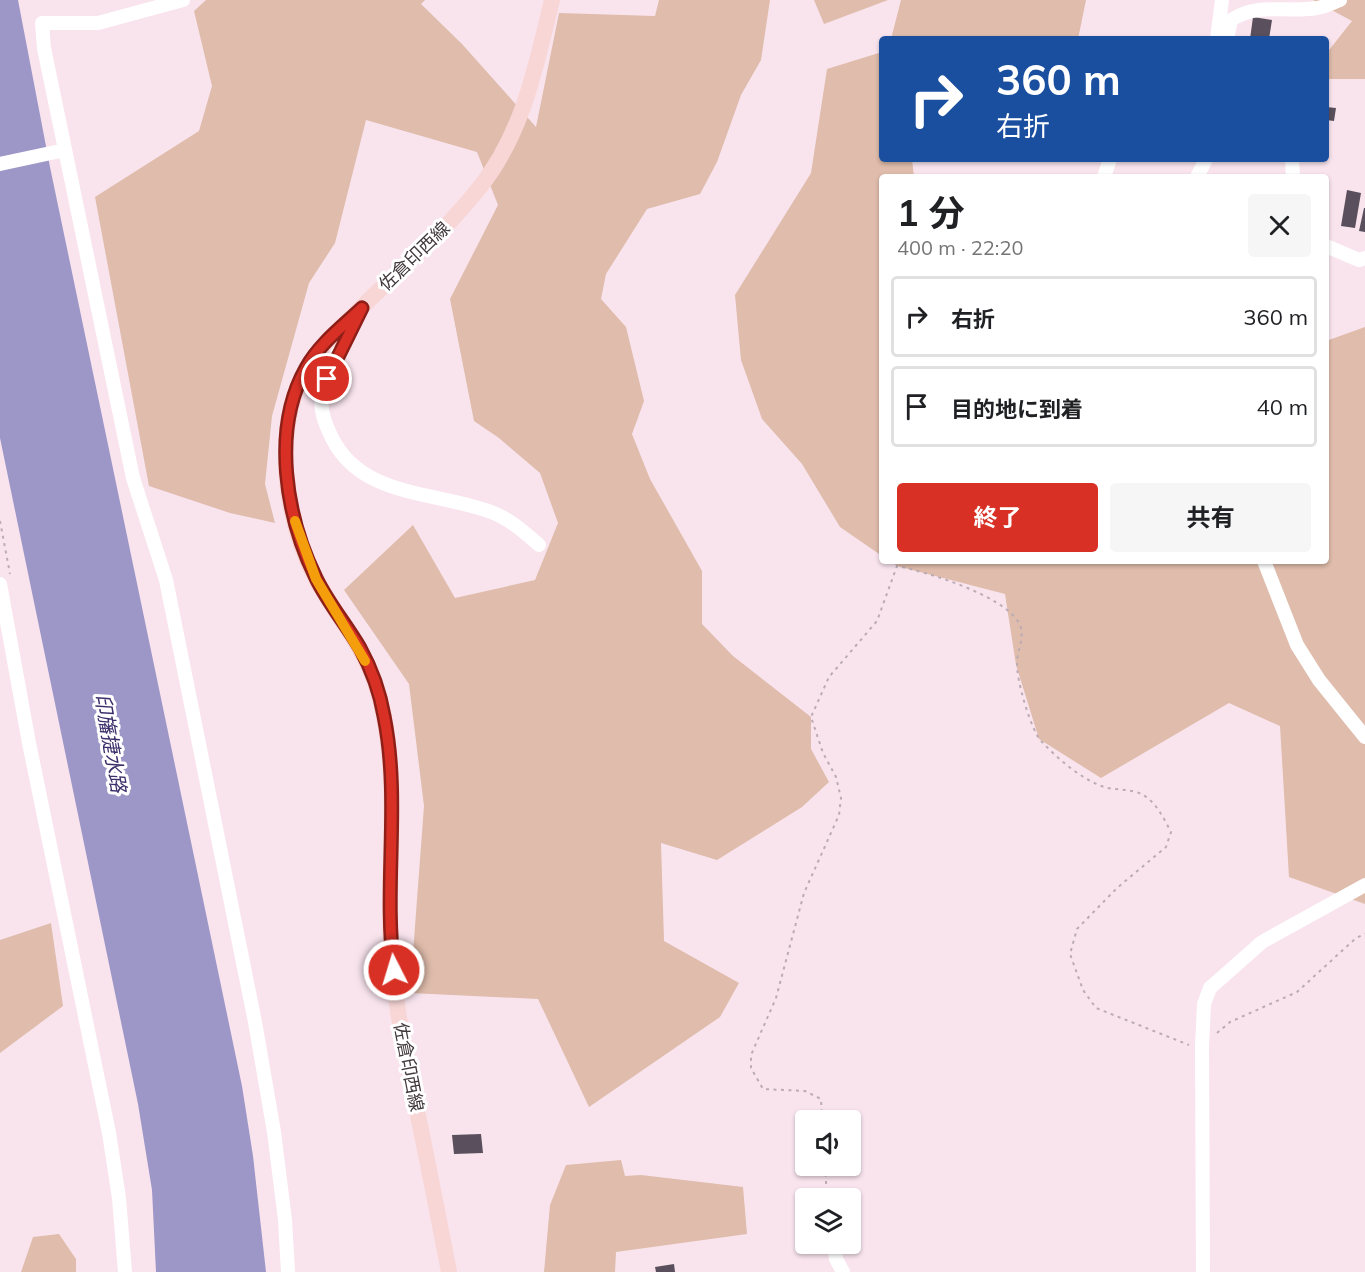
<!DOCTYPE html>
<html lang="ja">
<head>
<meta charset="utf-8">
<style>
	body { margin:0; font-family:Mulish,"Noto Sans JP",sans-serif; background:#f6f6f6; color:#202124; height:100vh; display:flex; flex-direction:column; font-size:22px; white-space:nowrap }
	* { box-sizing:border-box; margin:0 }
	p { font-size:20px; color:#757577 }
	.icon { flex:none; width:33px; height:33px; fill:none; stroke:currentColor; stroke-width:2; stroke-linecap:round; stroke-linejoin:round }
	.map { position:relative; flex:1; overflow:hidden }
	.drawer { position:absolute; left:879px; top:174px; width:450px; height:390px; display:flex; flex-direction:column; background:#fff; border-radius:6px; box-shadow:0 2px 4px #0004 }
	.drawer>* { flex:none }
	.guide { position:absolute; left:879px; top:36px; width:450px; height:126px; border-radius:6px; box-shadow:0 2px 4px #0004; background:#1a4fa0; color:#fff; overflow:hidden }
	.buttons { position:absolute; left:795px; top:1110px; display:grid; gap:12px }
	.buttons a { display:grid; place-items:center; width:66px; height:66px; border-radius:6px; background:#fff; box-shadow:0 2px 4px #0004; font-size:30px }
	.pin { position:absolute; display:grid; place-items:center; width:51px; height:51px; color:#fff; margin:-26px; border:3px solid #fff; border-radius:50%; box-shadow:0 2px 6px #0007 }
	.me { position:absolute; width:66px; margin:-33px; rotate:355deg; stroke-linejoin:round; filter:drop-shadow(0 0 4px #0008) }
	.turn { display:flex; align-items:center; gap:21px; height:126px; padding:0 18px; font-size:27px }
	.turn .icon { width:78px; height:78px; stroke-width:2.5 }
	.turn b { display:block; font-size:42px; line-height:51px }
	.round { display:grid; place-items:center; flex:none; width:63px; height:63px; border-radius:6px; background:#f6f6f6 }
	.overview { display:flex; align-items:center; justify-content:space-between; height:102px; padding:0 18px }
	h1 { font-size:36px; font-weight:700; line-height:45px }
	.action { display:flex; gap:12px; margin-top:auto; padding:12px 18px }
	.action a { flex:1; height:69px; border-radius:6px; background:#d93025; color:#fff; font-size:24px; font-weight:700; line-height:69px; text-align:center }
	.action a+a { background:#f6f6f6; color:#202124 }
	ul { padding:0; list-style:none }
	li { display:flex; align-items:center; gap:18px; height:81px; margin:0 12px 9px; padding:0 6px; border:3px solid #e0e0e0; border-radius:6px }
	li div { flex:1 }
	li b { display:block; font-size:22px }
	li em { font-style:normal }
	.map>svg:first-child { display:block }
	.green { fill:#dfbcab }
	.water { fill:#9d97c8 }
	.building { fill:#5a4f5c }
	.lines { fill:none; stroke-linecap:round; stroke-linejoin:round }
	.path { stroke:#bbabb3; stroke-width:2; stroke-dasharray:3 4.5; stroke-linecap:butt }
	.minor { stroke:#fff; stroke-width:14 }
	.major { stroke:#f8d6d6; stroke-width:16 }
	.route-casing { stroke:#8d1f18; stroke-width:15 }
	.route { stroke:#d93025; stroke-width:10 }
	.slow { stroke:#f59e0b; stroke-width:10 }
	.labels { text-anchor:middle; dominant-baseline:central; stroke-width:6; stroke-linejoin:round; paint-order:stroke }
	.street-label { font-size:18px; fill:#42393d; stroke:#fff }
	.water-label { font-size:20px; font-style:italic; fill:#3b2e6a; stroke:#fff }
</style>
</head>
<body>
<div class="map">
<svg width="1365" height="1272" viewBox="0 0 1365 1272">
	<rect width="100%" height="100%" fill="#f9e4ee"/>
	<!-- green -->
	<path class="green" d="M206,0H425L421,4L462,44L536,127L559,13L655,16L659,0H770L761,60L741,95L717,162L700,194L647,209L606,274L601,299L626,327L644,401L632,434L650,479L702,571V624L733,656L811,717V749L829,782L802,807L717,860L661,843L664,941L739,983L720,1017L589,1107L538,999L410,993L424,806L409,684L344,590L413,525L455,598L535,580L558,523L540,473L499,438L474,421L450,299L498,205L477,152L366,120L335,243L309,283L272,416L265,484L275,523L230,513L149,486L95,197L199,131L212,86L194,11Z
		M814,0H888L824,24Z
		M901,0H1086L1078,39H891Z
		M1313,0H1365V79H1326V54L1352,21Z
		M882,52V159H912L914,177H882V556L840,527L802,464L762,419L741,360L735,295L811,173L827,69Z
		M1365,327V904L1289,877L1280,726L1229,703L1101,778L1039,739L1016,665L1005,594L897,566L890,561H1326V341Z
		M51,923L63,1006L0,1053V940Z
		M621,1160L625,1176L641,1175L743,1187L747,1234L616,1252L615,1272H544L550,1205L566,1165Z
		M59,1234L76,1259V1272H21L33,1237Z"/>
	<!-- water -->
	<path class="water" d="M0,0H18L50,167L242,1086L253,1156L266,1272H156L152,1190L138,1104L0,438Z"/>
	<!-- building -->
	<path class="building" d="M1253,17L1272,20L1269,39H1250Z
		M1326,107L1336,108L1334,121L1326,120Z
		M1347,190L1361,193L1355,228L1341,226Z
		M1364,208H1365V232L1359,231Z
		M481,1134L483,1153L454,1154L452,1135Z
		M674,1264L675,1272H656L655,1267Z"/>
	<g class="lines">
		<!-- path -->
		<path class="path" d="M0,521L10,574
			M1217,1033L1230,1022L1297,992L1356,938L1365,934
			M822,1120L821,1099L805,1091L763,1089L751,1068V1055L776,998L804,893L839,815L841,798L836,777L823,753L811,717L829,677L877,621L897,566C927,572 1003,595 1019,623C1026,636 1017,650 1017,663C1016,679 1031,730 1041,741C1058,759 1081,779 1104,787C1114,790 1126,789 1136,792C1154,797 1163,817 1171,832L1166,847L1117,888L1077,929L1070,954L1083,990L1096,1008L1189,1045
			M825,1166L827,1198"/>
		<!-- minor -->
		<path class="minor" d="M183,0L98,23H42L44,48L133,478L166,580L255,1022L274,1132L285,1220L288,1272
			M1217,39L1222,0
			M1227,39L1231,20C1258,2 1288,13 1317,8C1324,7 1332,3 1340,0
			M1292,159L1293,177
			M0,164L65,150
			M1104,177L1110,159
			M1197,177L1206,159
			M1326,246L1359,260L1365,258
			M358,315C345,339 327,367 322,394C319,409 325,424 332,438C362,498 435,491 491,512C510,519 524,532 539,545
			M1264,561L1297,645L1319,680L1365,737
			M0,584L29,743L109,1133L119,1198L125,1272
			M834,1244L836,1259L843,1272
			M1203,1272L1202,1046L1204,1004L1210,988L1262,942L1365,885"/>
		<!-- major -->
		<path class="major" d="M449,1272C438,1215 427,1158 415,1101C405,1051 394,1000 391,949C386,864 402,776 378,692C367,652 339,619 318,583C288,529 276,453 295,393C308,355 340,329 368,301C406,264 447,229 480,187C523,133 536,66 552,0"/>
	</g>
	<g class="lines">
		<defs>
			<path id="route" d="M327,379L362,308C343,326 319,344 306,368C271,430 286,517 316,578C328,603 346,624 360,648C371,668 380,693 384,716C401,800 383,886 394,970"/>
		</defs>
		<!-- route casing -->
		<use href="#route" class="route-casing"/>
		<!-- route -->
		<use href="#route" class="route"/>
		<!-- slow -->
		<path class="slow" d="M295,521L316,579L365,661"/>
	</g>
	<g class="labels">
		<!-- street labels -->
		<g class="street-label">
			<text transform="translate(414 256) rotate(-44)">佐倉印西線</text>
			<text transform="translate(409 1067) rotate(79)">佐倉印西線</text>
		</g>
		<!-- water labels -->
		<g class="water-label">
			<text transform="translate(111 743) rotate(80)">印旛捷水路</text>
		</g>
	</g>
</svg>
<div class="buttons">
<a><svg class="icon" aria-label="sound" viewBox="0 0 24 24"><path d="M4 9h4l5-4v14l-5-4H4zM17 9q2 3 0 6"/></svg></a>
<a><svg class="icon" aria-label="layers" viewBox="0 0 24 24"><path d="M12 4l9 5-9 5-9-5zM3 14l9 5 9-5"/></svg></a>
</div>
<div class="pin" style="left:327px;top:379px;background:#d93025"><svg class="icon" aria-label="arrive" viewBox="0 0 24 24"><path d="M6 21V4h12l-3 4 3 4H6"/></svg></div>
<svg class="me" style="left:394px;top:970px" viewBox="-20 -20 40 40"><circle r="17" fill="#d93025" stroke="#fff" stroke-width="3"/><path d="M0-11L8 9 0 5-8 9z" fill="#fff"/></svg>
<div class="guide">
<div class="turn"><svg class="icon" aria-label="right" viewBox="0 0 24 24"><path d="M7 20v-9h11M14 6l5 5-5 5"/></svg><div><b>360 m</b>右折</div></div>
</div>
<section class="drawer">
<div class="overview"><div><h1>1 分</h1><p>400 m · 22:20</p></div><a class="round"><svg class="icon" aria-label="close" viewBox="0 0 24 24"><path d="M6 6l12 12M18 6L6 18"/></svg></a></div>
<ul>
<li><svg class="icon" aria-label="right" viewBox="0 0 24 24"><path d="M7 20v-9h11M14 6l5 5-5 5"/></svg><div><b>右折</b></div><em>360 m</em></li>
<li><svg class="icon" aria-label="arrive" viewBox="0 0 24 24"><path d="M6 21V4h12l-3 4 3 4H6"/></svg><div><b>目的地に到着</b></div><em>40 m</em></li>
</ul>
<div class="action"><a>終了</a><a>共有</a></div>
</section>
</div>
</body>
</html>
